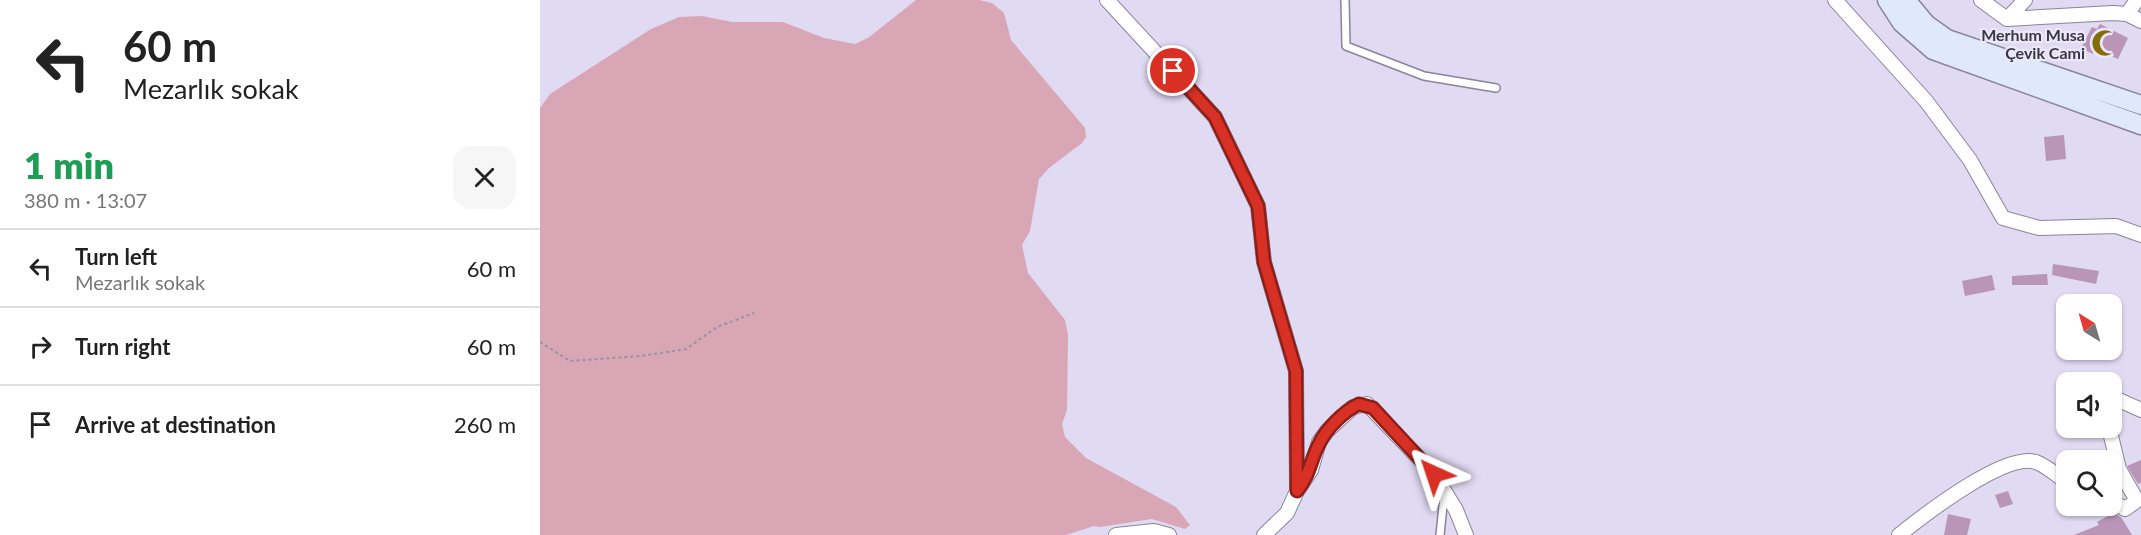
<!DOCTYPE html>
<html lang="en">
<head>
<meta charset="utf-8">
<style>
	body { margin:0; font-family:Lato,sans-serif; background:#f6f6f6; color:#222; height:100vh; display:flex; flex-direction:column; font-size:22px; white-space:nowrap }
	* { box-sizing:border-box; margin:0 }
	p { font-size:20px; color:#767676 }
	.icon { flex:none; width:33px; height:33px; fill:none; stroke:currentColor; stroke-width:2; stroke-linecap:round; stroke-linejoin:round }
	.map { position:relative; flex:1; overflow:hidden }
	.drawer { display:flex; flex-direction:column; background:#fff; width:540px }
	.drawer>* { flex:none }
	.top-card { background:#fff; color:#222; overflow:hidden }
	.needle { width:39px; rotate:323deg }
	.tools { position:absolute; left:1516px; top:294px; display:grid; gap:12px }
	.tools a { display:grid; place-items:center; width:66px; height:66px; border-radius:12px; background:#fff; box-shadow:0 2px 4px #0004; font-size:30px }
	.pin { position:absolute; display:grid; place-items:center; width:51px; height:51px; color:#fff; margin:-26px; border:3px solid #fff; border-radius:50%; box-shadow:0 2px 6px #0007 }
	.me { position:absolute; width:66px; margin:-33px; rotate:318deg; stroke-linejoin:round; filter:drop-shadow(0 0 4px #0008) }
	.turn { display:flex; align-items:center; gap:21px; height:126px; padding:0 24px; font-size:27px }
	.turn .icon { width:78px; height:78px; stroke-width:2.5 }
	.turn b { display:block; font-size:42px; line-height:51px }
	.round { display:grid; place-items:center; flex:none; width:63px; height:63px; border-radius:18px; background:#f6f6f6 }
	.summary { display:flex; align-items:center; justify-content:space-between; height:102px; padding:0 24px }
	h1 { font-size:36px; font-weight:800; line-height:45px; color:#1e9e55 }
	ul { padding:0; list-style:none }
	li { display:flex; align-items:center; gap:18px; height:78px; padding:0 24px; border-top:2px solid #e0e0e0 }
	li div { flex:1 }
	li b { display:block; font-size:22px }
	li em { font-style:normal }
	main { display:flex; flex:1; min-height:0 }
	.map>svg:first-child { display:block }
	.green { fill:#d8a6b5 }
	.building { fill:#b995b8 }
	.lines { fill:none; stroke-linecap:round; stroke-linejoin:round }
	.lane-casing { stroke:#89849a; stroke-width:10 }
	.street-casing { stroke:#89849a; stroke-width:16 }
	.secondary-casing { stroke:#89849a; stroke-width:21 }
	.path { stroke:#9793a4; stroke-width:2; stroke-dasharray:3 3; stroke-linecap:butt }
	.lane { stroke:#fff; stroke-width:7 }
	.street { stroke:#fff; stroke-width:14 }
	.secondary { stroke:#e0e9fc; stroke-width:18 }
	.route-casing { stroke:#8d1f18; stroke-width:15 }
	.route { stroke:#d93025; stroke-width:10 }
	.labels { text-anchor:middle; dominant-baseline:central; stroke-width:4.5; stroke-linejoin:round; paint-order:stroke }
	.poi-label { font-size:16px; font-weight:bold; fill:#393740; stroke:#ece8fc; text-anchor:end }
</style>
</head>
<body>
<main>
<section class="drawer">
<div class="top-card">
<div class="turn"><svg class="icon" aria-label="left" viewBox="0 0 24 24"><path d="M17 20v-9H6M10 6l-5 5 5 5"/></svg><div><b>60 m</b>Mezarlık sokak</div></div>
</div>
<div class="summary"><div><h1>1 min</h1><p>380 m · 13:07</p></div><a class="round"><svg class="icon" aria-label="close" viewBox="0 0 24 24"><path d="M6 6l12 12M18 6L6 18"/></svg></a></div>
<ul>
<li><svg class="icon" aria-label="left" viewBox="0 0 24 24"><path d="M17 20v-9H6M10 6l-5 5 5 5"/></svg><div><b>Turn left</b><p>Mezarlık sokak</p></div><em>60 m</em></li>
<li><svg class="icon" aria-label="right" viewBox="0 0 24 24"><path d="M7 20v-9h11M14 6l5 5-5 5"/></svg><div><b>Turn right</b></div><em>60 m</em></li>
<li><svg class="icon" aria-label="arrive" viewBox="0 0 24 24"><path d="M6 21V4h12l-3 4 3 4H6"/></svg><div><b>Arrive at destination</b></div><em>260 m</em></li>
</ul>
</section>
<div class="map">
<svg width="1601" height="535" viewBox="0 0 1601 535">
	<rect width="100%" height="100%" fill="#e0daf2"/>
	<!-- green -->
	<path class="green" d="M376,0H439L452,3L464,13L471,40L545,128L546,137L542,143L509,168L499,179L490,231L482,245L488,273L525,320L528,335L527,410L522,424L525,437L546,458L636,507L650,525L645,529L612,519L560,527L554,526L526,535H0V108L10,94L111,29L139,17L162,16L192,22H243L284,38L315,44L328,38Z"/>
	<!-- building -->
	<path class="building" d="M1560,24L1588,38L1578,59L1555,48L1553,54L1541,48L1552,27L1557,29Z
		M1524,135L1526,159L1506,161L1504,137Z
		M1513,264L1559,271L1556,284L1512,275Z
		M1507,274L1508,285H1472V276Z
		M1452,275L1455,290L1425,296L1422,281Z
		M1601,460V483L1598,484L1587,466Z
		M1468,491L1473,504L1460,508L1455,495Z
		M1574,513L1581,517L1592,535H1534L1559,525L1557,522Z
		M1408,514L1431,519L1427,535H1404Z"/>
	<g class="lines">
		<defs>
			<path id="lane" d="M805,0L806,46L884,76L956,88
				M900,535L904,496"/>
			<path id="street" d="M567,0L675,117L718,206L724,262L756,371L757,491L747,513L724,535
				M1295,0L1386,101L1430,160L1463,218L1499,228L1576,226L1601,235
				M1441,0L1467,19L1573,13L1587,14L1601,21
				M1587,14L1597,0
				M1467,19L1485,0
				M1572,401L1579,400L1601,410
				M1569,428L1579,469L1595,497V502L1585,509L1572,501
				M757,491L771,470L779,442L787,431L813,407L827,404L894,474L916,510L926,535
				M576,535L614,531L629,535
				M1359,535C1384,515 1465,452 1496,462C1507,466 1517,476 1527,482"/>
			<path id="secondary" d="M1347,0L1362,23L1393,50L1601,125
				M1366,0L1386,24L1407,39L1601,105"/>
		</defs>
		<!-- lane casing -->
		<use href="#lane" class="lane-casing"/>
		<!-- street casing -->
		<use href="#street" class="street-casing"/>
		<!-- secondary casing -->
		<use href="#secondary" class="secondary-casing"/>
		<!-- path -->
		<path class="path" d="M0,342L30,361L101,356L146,349L177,327L214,313"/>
		<!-- lane -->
		<use href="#lane" class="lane"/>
		<!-- street -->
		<use href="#street" class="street"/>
		<!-- secondary -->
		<use href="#secondary" class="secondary"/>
	</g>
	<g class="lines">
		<defs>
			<path id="route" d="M633,71L675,117L718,206L724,262L756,371L757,491C770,475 770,461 779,444C786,429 804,411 819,404L833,408L894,474"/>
		</defs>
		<!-- route casing -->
		<use href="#route" class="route-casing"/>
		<!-- route -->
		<use href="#route" class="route"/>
	</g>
	<!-- icons -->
	<defs>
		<symbol id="mosque-bare" viewBox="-9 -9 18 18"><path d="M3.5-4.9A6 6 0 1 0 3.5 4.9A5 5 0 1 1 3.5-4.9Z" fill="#846e0c" stroke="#ece8fc" stroke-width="2.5" paint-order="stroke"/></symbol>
	</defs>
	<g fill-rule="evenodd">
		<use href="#mosque-bare" x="1546" y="24" width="38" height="38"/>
	</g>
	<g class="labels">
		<!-- poi labels -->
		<g class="poi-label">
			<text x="1545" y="34">Merhum Musa<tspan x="1545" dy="18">Çevik Cami</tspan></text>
		</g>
	</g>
</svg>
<div class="tools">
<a><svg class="needle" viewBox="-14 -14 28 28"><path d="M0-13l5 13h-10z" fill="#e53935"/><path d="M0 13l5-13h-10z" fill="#767676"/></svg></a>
<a><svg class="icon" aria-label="sound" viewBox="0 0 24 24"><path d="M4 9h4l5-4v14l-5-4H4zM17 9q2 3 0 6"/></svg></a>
<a><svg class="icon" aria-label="search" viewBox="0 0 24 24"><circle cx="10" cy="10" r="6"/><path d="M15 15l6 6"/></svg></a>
</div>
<div class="pin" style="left:633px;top:71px;background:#d93025"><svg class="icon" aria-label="arrive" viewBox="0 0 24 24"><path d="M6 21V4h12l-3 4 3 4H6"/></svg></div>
<svg class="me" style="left:894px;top:474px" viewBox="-20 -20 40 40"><path d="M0-17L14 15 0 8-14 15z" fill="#d93025" stroke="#fff" stroke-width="4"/></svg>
</div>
</main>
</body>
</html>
